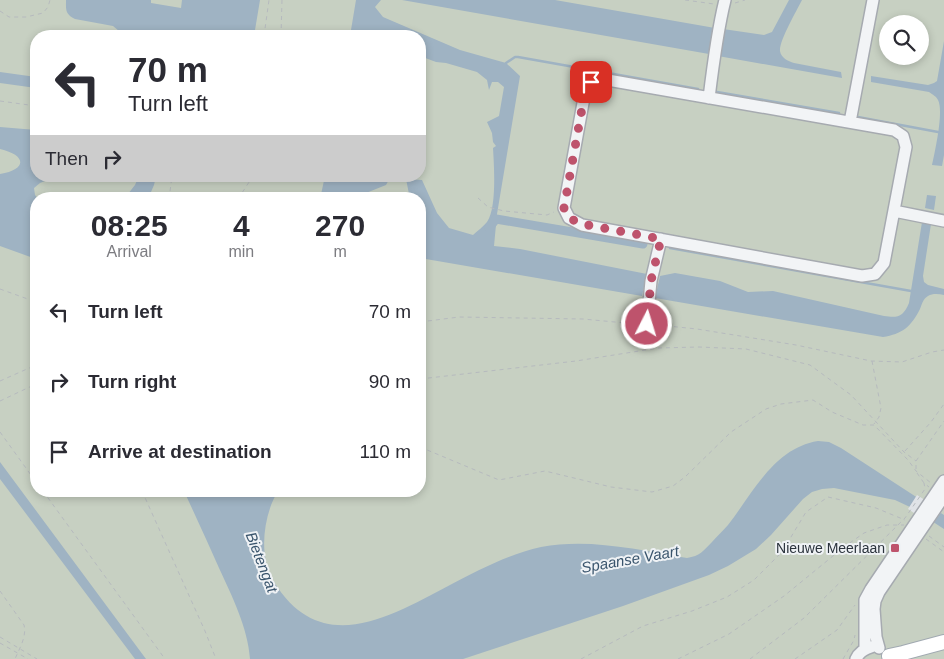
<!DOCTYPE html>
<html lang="en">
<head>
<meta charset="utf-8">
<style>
	body { margin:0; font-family:Arial,sans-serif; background:#f7f7f7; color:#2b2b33; height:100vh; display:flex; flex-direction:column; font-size:19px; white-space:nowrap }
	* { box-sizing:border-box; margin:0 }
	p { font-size:16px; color:#7c7c81 }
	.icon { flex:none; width:28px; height:28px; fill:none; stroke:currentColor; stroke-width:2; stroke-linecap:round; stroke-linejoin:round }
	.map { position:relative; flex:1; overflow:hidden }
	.drawer { position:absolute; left:30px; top:192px; width:396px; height:305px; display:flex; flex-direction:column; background:#fff; border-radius:20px; box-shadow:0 2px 8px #0003 }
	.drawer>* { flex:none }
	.hud { position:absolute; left:30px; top:30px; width:396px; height:152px; border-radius:20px; box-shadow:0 2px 8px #0003; background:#fff; color:#2b2b33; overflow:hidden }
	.tools { position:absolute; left:879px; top:15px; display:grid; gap:10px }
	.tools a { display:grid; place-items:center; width:50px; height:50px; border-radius:50%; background:#fff; box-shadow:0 2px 8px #0003; font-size:25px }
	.pin { position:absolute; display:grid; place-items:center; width:42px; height:42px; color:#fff; margin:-21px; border-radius:10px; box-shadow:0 2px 8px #0006 }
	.me { position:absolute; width:55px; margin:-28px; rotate:5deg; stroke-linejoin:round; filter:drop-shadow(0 0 4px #0008) }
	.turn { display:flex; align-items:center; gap:18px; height:105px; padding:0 15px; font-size:22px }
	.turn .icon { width:65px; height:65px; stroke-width:2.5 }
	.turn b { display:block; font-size:35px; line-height:42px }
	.then { display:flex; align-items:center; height:48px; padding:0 15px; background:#0003; gap:10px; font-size:19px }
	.eta { display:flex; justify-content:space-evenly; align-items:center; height:85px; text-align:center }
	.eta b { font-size:30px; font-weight:700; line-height:35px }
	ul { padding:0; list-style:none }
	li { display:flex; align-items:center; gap:15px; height:70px; padding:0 15px }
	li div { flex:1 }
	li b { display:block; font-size:19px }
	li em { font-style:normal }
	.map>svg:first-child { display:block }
	.green { fill:#c7d0c2; fill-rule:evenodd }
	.water { fill:#9fb3c3 }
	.pier { fill:#e0e3e7 }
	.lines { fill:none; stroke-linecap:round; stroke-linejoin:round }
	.stream { stroke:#9fb3c3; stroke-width:2.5 }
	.canal { stroke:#9fb3c3; stroke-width:9 }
	.minor-casing { stroke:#a6aab0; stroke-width:14 }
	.major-casing { stroke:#a1a9b1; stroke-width:16 }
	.path { stroke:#b6babe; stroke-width:1; stroke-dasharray:4 4; stroke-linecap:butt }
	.minor { stroke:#f2f4f6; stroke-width:11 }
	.major { stroke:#fff; stroke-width:14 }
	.route { stroke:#be536c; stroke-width:9; stroke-dasharray:0 16.2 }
	.poi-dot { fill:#be536c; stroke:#eff2f5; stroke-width:2 }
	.labels { text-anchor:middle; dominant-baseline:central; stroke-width:4; stroke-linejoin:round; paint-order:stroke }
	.poi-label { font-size:14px; fill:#2a323c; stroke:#eff2f5; text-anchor:end }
	.water-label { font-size:15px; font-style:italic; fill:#39546c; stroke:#eff2f5 }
</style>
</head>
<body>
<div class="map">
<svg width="944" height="659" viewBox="0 0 944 659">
	<rect width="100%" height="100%" fill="#e0e3e7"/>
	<!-- green -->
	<path class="green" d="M0,0H944V659H0ZM888,24H920V56H888ZM36,36H420V176H36ZM36,199H420V491H36Z"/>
	<!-- water -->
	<path class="water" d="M66,0H151V3L181,8L182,0H260L254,36H118L119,31L113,26L75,19C65,14 66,10 66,0Z
		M356,0H381L375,7L383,17L460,50L506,63L520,76L497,214L494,246L520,249L647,274L642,296L420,258V199H410L406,179L422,180L437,213L449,228L473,235C477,231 483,227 487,222C497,208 494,165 493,148L496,146L493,142L492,133L487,122L499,116L504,87L498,82H492L489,90L487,80L477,72L446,63L436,62L420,56V36H350Z
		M402,0H555L715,28L709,54Z
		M789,0H802C797,10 779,41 780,51C781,58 788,61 794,63L841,72L842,78L718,56L723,29L764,35L772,32Z
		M944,41V155L942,166L932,165C935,151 944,111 938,100C936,96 933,95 929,92L871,82V76L928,85L934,83L937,81Z
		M0,72L36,77V88L0,83Z
		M0,127L36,130V176H57L40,183L34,188L35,195L38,199H36V259L0,246V174C28,169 26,155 0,149Z
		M139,176H156L154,185L148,199H124L135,185Z
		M325,176H391L386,185L351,199H320Z
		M927,195L936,196L934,210L925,208Z
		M922,222L931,224L923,276L924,282L928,285L944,289V295C939,294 933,293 928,296C923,299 922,304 920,309C911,327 902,334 883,337L655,298L660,276L675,273L720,281L748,292L773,291L884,316C898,318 903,317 909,303Z
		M818,441L829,442L841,448L944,515V529L910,507L895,500L834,488L822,489L812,492L803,499L771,535L756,549L728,566L709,575L623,606L463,659H250C248,628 232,596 219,568C208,543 196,517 184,491H278C263,515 258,558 274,582C321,658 390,617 450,585C478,570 509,554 541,547C590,538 638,550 687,558C700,556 703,551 712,542C717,536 723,531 728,525C753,493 774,448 818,441Z
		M0,462L146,659H135L0,479Z"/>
	<!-- pier -->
	<path class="pier" d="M917,495L942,511L932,525L908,509Z"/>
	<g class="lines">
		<!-- stream -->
		<path class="stream" d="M506,63L515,57H518L698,89
			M717,92L839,113
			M858,117L938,132
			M670,248L911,291"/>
		<!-- canal -->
		<path class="canal" d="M489,228L496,219L643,244"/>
		<defs>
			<path id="minor" d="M602,79L894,130L903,136L906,147L884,263L875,274L862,276L582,225L569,218L564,208L585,92L591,82Z
				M709,98C713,65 717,32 725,0
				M850,122L873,0
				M894,211L944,221
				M647,324L651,281L661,239
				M879,648L876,637L874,609L875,601L879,592L944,496
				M865,649V600L871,589L944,481
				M856,659C859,652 864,649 871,647"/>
			<path id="major" d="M889,656L903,653L944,642"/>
		</defs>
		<!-- minor casing -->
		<use href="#minor" class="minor-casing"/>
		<!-- major casing -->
		<use href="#major" class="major-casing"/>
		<!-- path -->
		<path class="path" d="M685,0L714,4
			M735,3L745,0
			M0,11L9,17H26L43,13L48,7L50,0
			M264,36L269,0
			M281,36L282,0
			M0,101L36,106
			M478,198L488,207L504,211L547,215L554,212
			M169,199L172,176
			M238,199L253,176
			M0,289L36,302
			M420,322L459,317L583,319L636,324
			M658,325L697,329L796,345L871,361L902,362L932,352L944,350
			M872,361L881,408L879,417L874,424
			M420,379L576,361L658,348L699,347L746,349L810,365L851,395L904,452L916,461
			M0,381L36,365
			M0,401L36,384
			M0,432L36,482
			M420,447L499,480L545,471L611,487L652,492L673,486L685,477L731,432L766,409L781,404L813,400L832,412L863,425H874L908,460L916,471L931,483
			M905,451L931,422L944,404
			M916,469V461L944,421
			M917,473L924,483L929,487
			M43,491L165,659
			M142,491L205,631L216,659
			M929,536L944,547
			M926,539L944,552
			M0,591L24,625C27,637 19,649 15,659
			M0,637L37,659
			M0,643L28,659
			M581,659L643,626L692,611L727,597L754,580L782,552L806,512L828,497L876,508L905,520
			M678,659L729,634L784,596L844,547L864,533L887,525H904
			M750,659L804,618L905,518L925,489L924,483
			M795,659L837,630L855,605
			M843,659L854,640L855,635"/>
		<!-- minor -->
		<use href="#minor" class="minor"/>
		<!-- major -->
		<use href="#major" class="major"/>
	</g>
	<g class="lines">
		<!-- route -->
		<path class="route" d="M591,82L585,92L564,208L569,218L582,224L661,239L651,281L647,324"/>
	</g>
	<!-- markers -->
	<rect class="poi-dot" x="890" y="543" width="10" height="10" rx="2.5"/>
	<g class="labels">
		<!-- poi labels -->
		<g class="poi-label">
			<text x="885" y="548">Nieuwe Meerlaan</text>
		</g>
		<!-- water labels -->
		<g class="water-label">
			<text transform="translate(630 559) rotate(-10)">Spaanse Vaart</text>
			<text transform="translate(262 562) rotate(69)">Bietengat</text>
		</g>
	</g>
</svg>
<div class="tools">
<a><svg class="icon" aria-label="search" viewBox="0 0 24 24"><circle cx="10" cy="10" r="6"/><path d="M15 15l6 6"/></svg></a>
</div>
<div class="pin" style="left:591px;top:82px;background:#d93025"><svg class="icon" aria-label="arrive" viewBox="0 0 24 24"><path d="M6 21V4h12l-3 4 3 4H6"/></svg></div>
<svg class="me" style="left:647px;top:324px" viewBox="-20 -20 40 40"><circle r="17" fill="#be536c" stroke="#fff" stroke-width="3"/><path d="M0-11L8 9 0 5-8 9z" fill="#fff"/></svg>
<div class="hud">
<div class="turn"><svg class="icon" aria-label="left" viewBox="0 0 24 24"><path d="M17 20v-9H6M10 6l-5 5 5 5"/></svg><div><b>70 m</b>Turn left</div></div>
<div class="then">Then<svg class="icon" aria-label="right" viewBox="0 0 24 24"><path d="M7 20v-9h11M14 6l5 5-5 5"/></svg></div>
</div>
<section class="drawer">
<div class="eta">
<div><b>08:25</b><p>Arrival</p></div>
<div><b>4</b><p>min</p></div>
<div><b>270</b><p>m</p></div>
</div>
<ul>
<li><svg class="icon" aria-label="left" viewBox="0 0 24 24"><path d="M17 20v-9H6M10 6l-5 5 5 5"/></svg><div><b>Turn left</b></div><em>70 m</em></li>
<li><svg class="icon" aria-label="right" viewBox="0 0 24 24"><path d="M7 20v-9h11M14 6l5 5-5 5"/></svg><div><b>Turn right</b></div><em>90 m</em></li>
<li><svg class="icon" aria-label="arrive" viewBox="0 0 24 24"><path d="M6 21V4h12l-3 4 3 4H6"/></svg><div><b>Arrive at destination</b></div><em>110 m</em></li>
</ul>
</section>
</div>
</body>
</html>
